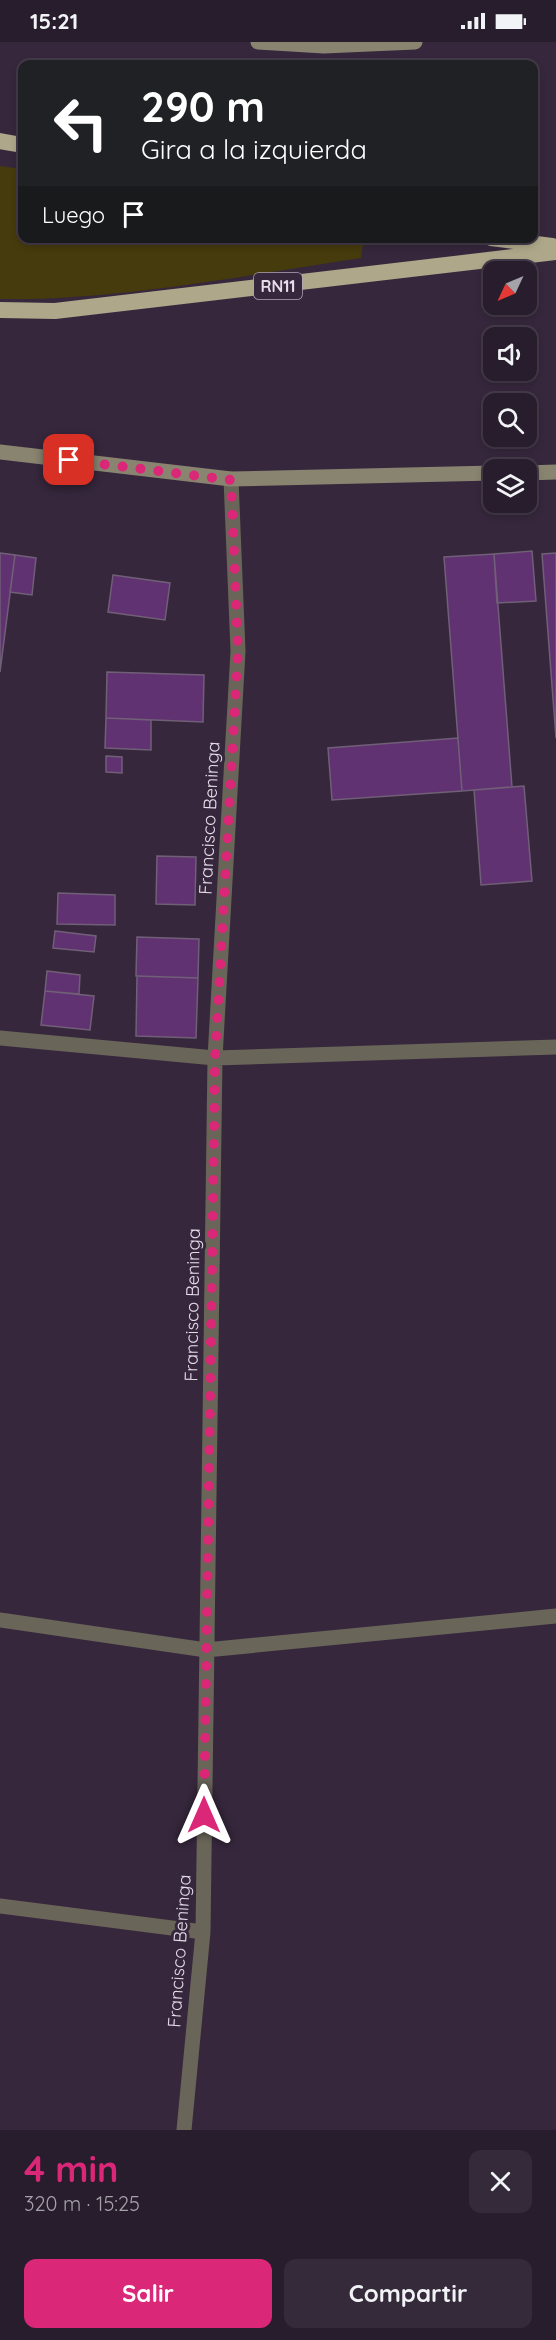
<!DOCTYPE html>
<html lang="es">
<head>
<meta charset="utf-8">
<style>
	body { margin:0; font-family:Quicksand,sans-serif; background:#342a39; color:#f1f3f6; height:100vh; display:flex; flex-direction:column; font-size:22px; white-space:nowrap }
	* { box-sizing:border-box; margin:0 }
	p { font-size:20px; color:#a5a2aa }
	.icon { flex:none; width:33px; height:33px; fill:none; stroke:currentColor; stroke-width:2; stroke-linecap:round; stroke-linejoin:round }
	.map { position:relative; height:2088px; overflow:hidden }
	.panel { display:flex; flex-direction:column; background:#281d2d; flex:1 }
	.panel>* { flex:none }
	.hud { position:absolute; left:18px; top:18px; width:520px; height:183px; border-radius:12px; box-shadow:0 3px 9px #0003,0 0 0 2px #443b49; background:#202124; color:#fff; overflow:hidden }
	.needle { width:39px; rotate:226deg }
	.fabs { position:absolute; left:483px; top:219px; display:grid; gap:12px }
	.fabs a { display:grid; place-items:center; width:54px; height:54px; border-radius:12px; background:#281d2d; box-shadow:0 3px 9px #0003,0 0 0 2px #443b49; font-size:30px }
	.pin { position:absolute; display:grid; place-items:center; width:51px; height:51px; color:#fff; margin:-26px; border-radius:12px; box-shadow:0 3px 9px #0006 }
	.me { position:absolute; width:66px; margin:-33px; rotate:0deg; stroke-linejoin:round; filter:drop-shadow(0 0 4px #0008) }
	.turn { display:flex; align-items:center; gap:21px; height:126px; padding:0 24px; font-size:27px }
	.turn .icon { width:78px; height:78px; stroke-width:2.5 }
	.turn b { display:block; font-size:42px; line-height:51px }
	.then { display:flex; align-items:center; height:57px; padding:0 24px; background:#0003; gap:12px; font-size:22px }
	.round { display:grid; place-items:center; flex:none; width:63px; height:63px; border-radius:12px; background:#342a39 }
	.overview { display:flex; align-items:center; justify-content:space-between; height:102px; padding:0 24px }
	h1 { font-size:36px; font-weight:800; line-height:45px; color:#db2777 }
	.cta { display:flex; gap:12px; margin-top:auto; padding:12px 24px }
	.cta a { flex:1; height:69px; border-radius:12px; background:#db2777; color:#fff; font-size:24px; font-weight:800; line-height:69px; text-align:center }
	.cta a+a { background:#342a39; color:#f1f3f6 }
	.status { display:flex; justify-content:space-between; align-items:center; height:42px; padding:0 30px; background:#281d2d; direction:ltr }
	.status svg { height:16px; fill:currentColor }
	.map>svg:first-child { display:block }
	.green { fill:#463b0c }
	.building { fill:#603271; stroke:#705f77; stroke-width:1.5 }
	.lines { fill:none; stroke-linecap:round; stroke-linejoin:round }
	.minor { stroke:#696559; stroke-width:15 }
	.secondary { stroke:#898470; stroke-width:15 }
	.trunk { stroke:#aea78a; stroke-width:16 }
	.route { stroke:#db2777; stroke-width:10; stroke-dasharray:0 18 }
	.labels { text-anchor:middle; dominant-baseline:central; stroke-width:6; stroke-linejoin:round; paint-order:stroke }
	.shield { fill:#36273c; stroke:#b1a6b6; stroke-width:1.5 }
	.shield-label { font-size:16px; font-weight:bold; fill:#e6dcea }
	.street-label { font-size:18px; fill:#e6dcea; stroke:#36273c }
</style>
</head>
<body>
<div class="status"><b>15:21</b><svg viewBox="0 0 49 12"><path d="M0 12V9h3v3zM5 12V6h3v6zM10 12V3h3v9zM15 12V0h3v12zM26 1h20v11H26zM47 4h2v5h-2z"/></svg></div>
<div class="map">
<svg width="556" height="2088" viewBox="0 0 556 2088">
	<rect width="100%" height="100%" fill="#36273c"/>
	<!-- green -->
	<path class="green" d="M0,124L22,127V196L350,197L363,202L361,216C246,233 115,259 0,257Z"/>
	<!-- building -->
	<path class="building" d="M532,509L536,559L497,561L494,512Z
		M0,511L15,513L0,630Z
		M556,511V696L542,512Z
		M494,512L512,745L462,749L444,515Z
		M15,513L36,516L32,553L10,550Z
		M113,533L170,541L165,578L108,570Z
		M107,630L204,633L203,680L106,676Z
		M106,676L151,678V708L105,706Z
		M458,696L462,749L332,758L328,706Z
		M106,714L122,715V731L106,730Z
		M524,744L532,839L481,843L474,748Z
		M157,814L196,815L195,863L156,862Z
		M58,851L115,853V883L57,882Z
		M55,889L96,894L94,910L53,906Z
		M137,895L199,897L198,936L136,934Z
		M47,929L80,933L79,952L45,949Z
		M137,934L198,936L196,996L136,994Z
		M45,949L94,954L90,988L41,983Z"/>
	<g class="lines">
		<!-- minor -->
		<path class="minor" d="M0,996L215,1016L556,1005
			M0,1578L206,1608L556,1574
			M0,1864L203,1890
			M184,2088L203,1890L215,1016L238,609L231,437"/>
		<!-- secondary -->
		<path class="secondary" d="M258,0L324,4L415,0
			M0,410L231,437L494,431
			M526,431L556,430"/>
		<!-- trunk -->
		<path class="trunk" d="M0,99L22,103
			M491,196L552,204
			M0,268L55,269L556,210"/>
	</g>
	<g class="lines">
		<!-- route -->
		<path class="route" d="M69,418L231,438L238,609L215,1017L204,1773"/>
	</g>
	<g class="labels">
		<!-- shield labels -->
		<rect class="shield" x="254" y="231" width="48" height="26" rx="4.5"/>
		<g class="shield-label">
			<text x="278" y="244">RN11</text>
		</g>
		<!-- street labels -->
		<g class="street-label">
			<text transform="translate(209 776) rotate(-87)">Francisco Beninga</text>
			<text transform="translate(192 1263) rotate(-89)">Francisco Beninga</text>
			<text transform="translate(179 1909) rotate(-86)">Francisco Beninga</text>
		</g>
	</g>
</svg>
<div class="fabs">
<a><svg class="needle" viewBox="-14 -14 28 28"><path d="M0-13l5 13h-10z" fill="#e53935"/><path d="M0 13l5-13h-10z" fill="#a5a2aa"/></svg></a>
<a><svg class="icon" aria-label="sound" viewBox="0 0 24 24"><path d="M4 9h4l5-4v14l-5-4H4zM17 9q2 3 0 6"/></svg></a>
<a><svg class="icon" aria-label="search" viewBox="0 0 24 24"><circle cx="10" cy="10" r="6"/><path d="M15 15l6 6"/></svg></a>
<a><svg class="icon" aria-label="layers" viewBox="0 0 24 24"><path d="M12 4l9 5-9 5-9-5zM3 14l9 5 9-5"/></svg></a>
</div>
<div class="pin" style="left:69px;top:418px;background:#d93025"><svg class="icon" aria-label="arrive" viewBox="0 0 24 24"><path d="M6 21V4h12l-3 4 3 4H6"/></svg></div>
<svg class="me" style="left:204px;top:1773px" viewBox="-20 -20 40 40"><path d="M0-17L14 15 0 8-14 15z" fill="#db2777" stroke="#fff" stroke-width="4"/></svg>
<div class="hud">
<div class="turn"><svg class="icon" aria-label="left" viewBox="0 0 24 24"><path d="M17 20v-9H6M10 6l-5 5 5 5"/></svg><div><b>290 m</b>Gira a la izquierda</div></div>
<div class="then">Luego<svg class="icon" aria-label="arrive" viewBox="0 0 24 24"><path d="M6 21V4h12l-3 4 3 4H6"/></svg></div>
</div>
</div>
<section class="panel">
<div class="overview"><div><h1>4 min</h1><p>320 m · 15:25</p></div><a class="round"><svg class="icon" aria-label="close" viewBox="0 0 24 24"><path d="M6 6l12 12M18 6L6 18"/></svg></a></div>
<div class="cta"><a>Salir</a><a>Compartir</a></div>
</section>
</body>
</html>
